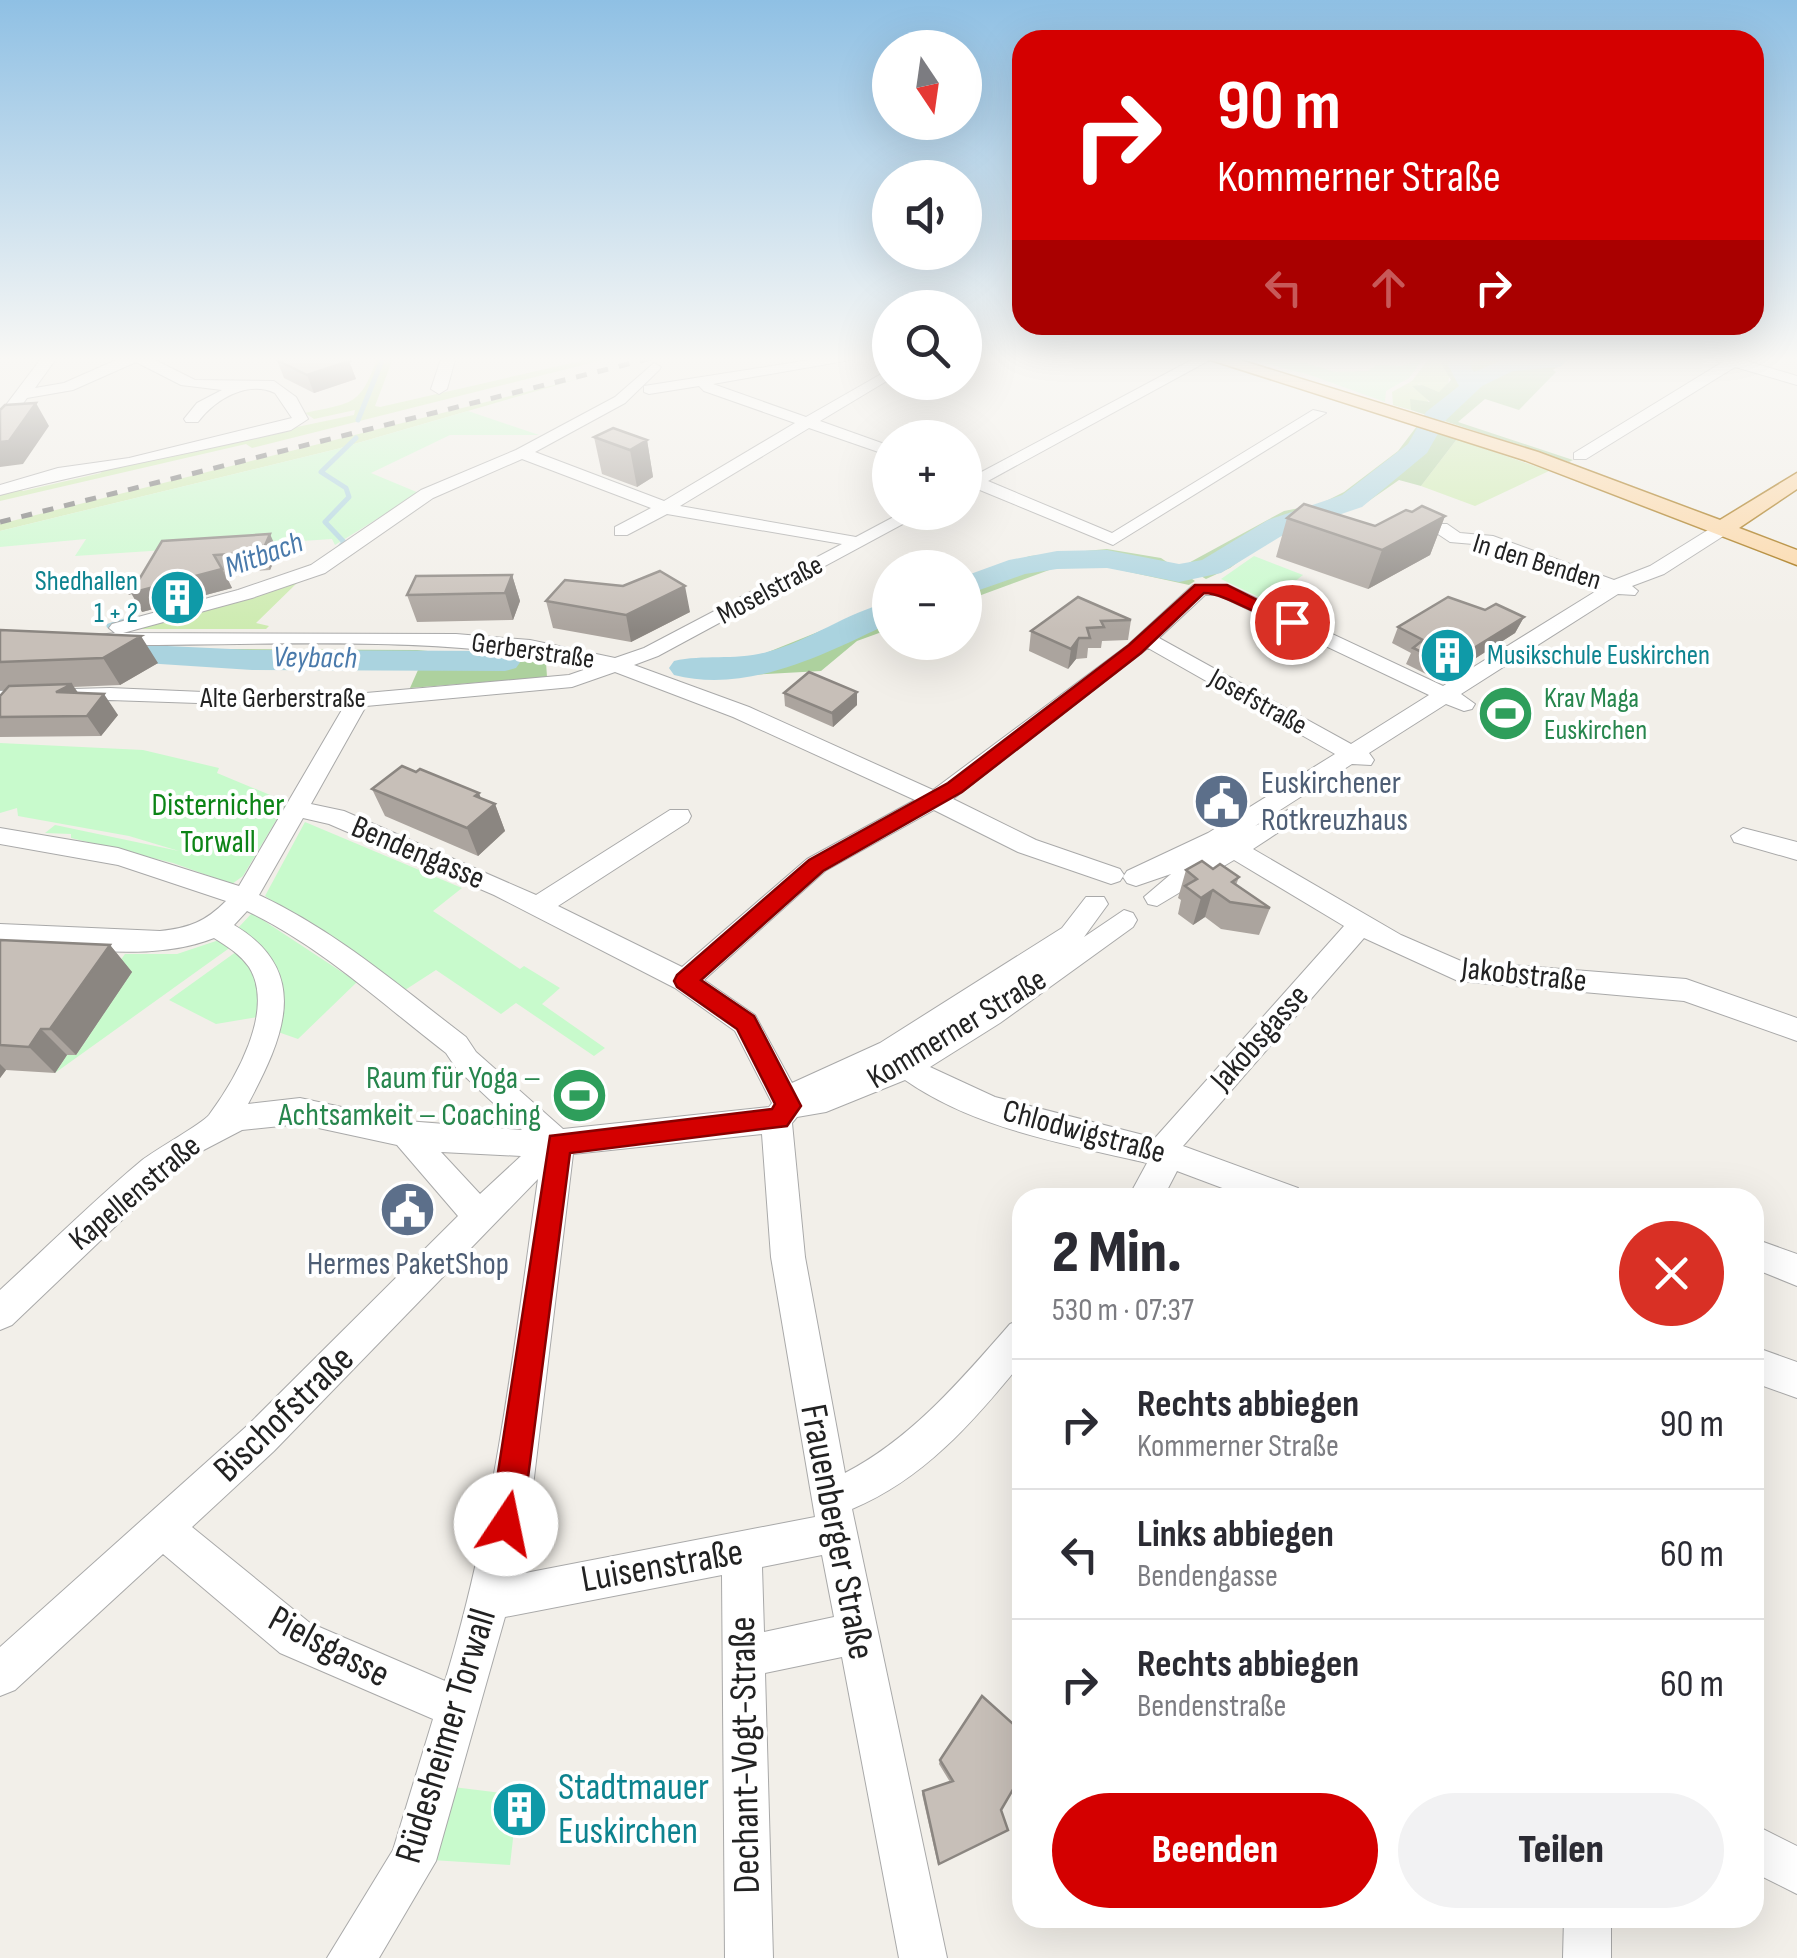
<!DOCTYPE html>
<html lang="de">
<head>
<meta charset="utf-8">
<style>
	body { margin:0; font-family:"Sofia Sans Condensed",sans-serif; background:#f2f2f3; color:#2b2b33; height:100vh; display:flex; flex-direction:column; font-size:38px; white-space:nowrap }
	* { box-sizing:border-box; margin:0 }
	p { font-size:32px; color:#7c7c81 }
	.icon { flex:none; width:55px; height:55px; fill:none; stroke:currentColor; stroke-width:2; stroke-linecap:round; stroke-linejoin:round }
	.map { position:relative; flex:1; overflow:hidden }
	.sheet { position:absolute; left:1012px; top:1188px; width:752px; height:740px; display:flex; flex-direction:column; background:#fff; border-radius:30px; box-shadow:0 10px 40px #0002 }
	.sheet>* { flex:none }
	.hud { position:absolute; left:1012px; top:30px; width:752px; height:305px; border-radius:30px; box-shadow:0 10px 40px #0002; background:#d40000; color:#fff; overflow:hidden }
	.needle { width:65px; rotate:167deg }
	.controls { position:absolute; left:872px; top:30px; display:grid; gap:20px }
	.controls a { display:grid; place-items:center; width:110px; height:110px; border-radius:50%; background:#fff; box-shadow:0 10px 40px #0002; font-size:50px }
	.pin { position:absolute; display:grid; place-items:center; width:85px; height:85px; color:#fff; margin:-42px; border:5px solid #fff; border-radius:50%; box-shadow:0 2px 10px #0007 }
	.me { position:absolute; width:110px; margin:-55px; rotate:11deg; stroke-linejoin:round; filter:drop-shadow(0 0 8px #0008) }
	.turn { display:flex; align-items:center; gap:35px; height:210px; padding:0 40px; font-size:45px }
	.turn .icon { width:130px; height:130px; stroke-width:2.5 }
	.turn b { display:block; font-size:70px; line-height:85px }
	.lanes { display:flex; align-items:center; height:95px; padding:0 40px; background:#0003; justify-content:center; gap:50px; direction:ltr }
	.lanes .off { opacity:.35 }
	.round { display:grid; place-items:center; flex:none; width:105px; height:105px; border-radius:52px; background:#f2f2f3 }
	.summary { display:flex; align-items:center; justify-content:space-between; height:170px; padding:0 40px }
	h1 { font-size:60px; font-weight:800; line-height:75px }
	.button { display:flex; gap:20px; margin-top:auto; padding:20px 40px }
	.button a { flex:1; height:115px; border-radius:60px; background:#d40000; color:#fff; font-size:40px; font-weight:800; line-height:115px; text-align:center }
	.button a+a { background:#f2f2f3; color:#2b2b33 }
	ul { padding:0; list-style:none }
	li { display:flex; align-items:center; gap:30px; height:130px; padding:0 40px; border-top:2px solid #e1e1e2 }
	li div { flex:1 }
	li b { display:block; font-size:38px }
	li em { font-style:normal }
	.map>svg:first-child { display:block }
	.grass { fill:#cdebb0 }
	.forest { fill:#add19e }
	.park { fill:#c8facc }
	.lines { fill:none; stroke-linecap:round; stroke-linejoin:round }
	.stream { stroke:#aad3df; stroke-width:5 }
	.river { fill:#aad3df; fill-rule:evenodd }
	.minor-casing { stroke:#a9a9a9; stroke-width:2 }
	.major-casing { stroke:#a06b00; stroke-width:3 }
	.minor { fill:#fff; fill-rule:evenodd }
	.major { fill:#fcd6a4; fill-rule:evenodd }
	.rail { stroke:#707070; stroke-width:5; stroke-dasharray:11 11; stroke-linecap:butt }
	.wall { fill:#aba49e }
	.shaded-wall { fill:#8b8681 }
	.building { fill:#c7bfb8; stroke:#8b8681; stroke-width:2.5 }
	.route { fill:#d40000; stroke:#8a0000; stroke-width:2.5 }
	.labels { text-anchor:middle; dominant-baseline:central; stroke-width:8; stroke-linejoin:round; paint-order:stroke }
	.far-street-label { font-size:28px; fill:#222; stroke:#fff }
	.far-culture-label { font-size:28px; fill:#0d838f; stroke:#fff; text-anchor:end }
	.far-leisure-label { font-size:28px; fill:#27864d; stroke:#fff; text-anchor:start }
	.far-water-label { font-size:30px; font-style:italic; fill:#4a7aab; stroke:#fff }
	.service-label { font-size:32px; fill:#4e5e75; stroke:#fff; text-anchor:start }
	.park-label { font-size:32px; fill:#0c8416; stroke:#fff }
	.street-label { font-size:32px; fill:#222; stroke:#fff }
	.leisure-label { font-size:32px; fill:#27864d; stroke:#fff; text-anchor:end }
	.near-street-label { font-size:38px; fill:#222; stroke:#fff }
	.near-culture-label { font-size:38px; fill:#0d838f; stroke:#fff; text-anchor:start }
</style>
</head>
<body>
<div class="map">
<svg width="1797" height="1958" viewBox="0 0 1797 1958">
	<rect width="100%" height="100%" fill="#f2efe9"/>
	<!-- grass -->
	<path class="grass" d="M378,356H394L375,406L380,407L602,356H619L252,448L246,444L0,501V492L18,487L23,491L101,473L103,468L354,415L355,410L314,419L305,413C355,402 360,406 378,356Z
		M1431,356H1453L1447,389L1439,392L1418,384L1429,403L1414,400L1411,410L1393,405L1392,392L1412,381Z
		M578,379L337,449L0,531V524Z
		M1457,439L1549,471L1475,506L1421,486Z
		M298,582L256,623L269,626L266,629H138Z"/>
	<!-- forest -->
	<path class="forest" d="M1453,356H1573L1553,370L1556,372L1519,410L1485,399L1458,422L1573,460L1569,462L1411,410L1410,399L1430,402L1412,386L1422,385L1439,392L1451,380L1441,363Z
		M1417,426L1457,439L1421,486L1399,480L1363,505L1265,542L1230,568L1206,579L1183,566L1284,511L1320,504L1344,492L1398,451Z
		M1107,549L1161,558L1195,581L1189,585L1102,566H1060L965,601V577L1030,556Z
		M890,603V629L857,641L821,671L694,678L681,664L748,660Z
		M222,649L417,650L546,662L547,677L410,688L418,670L118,661L129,650Z"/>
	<!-- park -->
	<path class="park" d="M1236,356H1284L1335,372L1368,371L1376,365L1402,366L1425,356L1409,378L1386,391L1385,402L1310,375Z
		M468,411L539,435H450L371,473L419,493L335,545L332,539L75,556L86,539L0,547V531L337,449Z
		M1254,556L1303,575L1269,602L1221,579Z
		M0,743L143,750L219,768L217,773L287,802L243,876L232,884L173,863L71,838V834L45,833L55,825L179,851L129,836L18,816L17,808L0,813Z
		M305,822L462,888L433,911L520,969L524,966L560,988L542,1004L605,1048L594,1056L516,1003L501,1014L436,970L405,990L265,896Z
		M252,913L357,982L298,1039L278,1032L272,964L262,947L238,928Z
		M222,939L235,944L55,1073L67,1055H76L131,973L113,971L125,954H177Z
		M240,949L253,964L263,1016L216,1024L169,1000Z
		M453,1787L518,1795L510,1865L432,1860Z"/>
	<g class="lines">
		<!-- stream -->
		<path class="stream" d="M358,420L384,356
			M340,547L344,542L325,522L349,497L346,488L321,472L356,438
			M109,626L125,621"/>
		<!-- river -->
		<path class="river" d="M1452,356H1474L1470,365L1474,372L1509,357L1572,356L1560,367L1513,371L1482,386L1445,421L1427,453L1362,507L1288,532L1221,573L1179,582L1107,568L1057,569L1025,574L965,595V576L1009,560L1057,551L1107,550L1179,564L1202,560L1268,520L1342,495L1408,444L1426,412L1459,386L1448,365Z
			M890,602V623C825,654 749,694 674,675L669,668L674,661C704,654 736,661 767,652C810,641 847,612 890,602Z
			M125,644L252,650L505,651L516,654L521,661L516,668L505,671L252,670L114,661L109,654L114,647Z"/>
		<defs>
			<path id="minor" d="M43,356H58L35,388L64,383L125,356H147L195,380L274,381L296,397L308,419L291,430C194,453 96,470 0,495V485L58,468L129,458L292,418L275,393C248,380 215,399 198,422H186L184,419L197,403L222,390L181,385L136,362L73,390L27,398L6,427L0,429V413Z
				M442,356H456L447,389L439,394L431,389Z
				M835,356H873L713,384L806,417L890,369V379L820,421L890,446V456L809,428L680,506L856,537L903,512H925L658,656L634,665L749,707L933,790L1128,645L1193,585H1228L1443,686L1601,588L1485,545L1450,542L1435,532V524H1447L1460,533L1493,536L1614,580L1650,566L1716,525H1728V533L1664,574L1632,586L1638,591L1635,595L1618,594L1461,694L1475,704L1472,709L1464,711L1446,704L1369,753L1374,760L1371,765L1352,764L1255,826L1288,810L1300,818L1253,849L1401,935L1461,961L1686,979L1797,1018V1041L1684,1001L1458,981L1364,938L1183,1146L1298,1188L1303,1198H1249L1177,1171L1163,1198H1128L1147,1163C1066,1144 975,1129 905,1080L826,1112L797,1117L792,1123L805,1257L845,1473C912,1438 960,1381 1010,1324L1022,1319V1362C974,1421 924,1479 852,1509L947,1958H899L842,1657L765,1673L773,1958H725L722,1575L505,1617L436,1861L379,1958H327L393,1850L433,1719L280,1653L163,1554L15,1690L0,1696V1647L248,1425L458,1216L397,1145L300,1124L242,1130L198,1153L164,1180L12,1325L0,1330V1290C47,1247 92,1202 141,1161C156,1149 202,1124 209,1115C235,1080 276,1010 249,967C240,954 228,947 214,938C153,963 66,947 0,944V924L160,931C189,928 205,922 226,901L118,865L0,844V828L118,848L239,886L343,708L110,700L0,703V691L110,688L321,697L569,675L595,666C435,633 268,646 106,645L96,639L99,635L115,633L109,628L112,624L238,590L311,565L421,490L516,450L615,397L654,363L661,367L659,370L625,403L535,452L664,501L795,423L704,391L699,386L649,394L644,392V386ZM522,459L651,508L615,527V535H627L667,514L842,544L644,648L615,658L530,640L456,634L123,633L252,598L325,573L433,498ZM1205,595H1218L1429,695L1351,744L1159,638ZM1148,648L1335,754L1208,833L1127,871L1123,877L1127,883L1136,886L1171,874L1144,897L1148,904L1157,906L1234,860L1344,926L1155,1138L995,1097L930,1067L1000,1023L1133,927L1137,920L1133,913L1124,910L1084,937L1108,904L1104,897H1086L1062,928L880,1043L792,1083L755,1015L704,980L825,871L934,810L1018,852L1111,884L1120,881L1124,875L1120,869L1036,840L953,799ZM615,672L733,717L915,800L807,859L682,967L558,906L688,822L691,816L688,810H670L536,895L344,811L311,804L366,706L572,687ZM303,818L329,824L494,895L675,988L735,1031L772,1103L769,1107L563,1129L476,1052L466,1037C399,986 336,931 259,895ZM247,911C322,947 381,1003 446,1053L456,1068L522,1130L406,1121L300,1098L248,1104C283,1038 313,972 234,925ZM762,1134L771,1257L815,1517L515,1575L533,1486L573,1154ZM441,1152L521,1156L480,1194ZM538,1179C514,1349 495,1517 445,1681L310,1623L192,1527L274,1451ZM822,1555L834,1617L764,1632L762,1567Z
				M1075,356H1093L1094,358L1087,362Z
				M1199,356H1217L988,481L1112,533L1313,410L1326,413L1113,545L975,488L965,492V473L974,476Z
				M1710,356H1730L1797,376V385L1735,367L1586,459H1574V453L1721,363Z
				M1743,828L1797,842V860L1734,842L1731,836Z
				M1755,1239L1797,1254V1286L1755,1269Z
				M1755,1347L1797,1362V1398L1755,1383Z
				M1755,1825L1797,1846V1894L1755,1873Z
				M1564,1918H1611V1958H1563Z"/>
			<path id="major" d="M1198,356H1227L1538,452L1720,520L1797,473V489L1739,528L1797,550V565L1524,460Z"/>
		</defs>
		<!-- minor casing -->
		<use href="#minor" class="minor-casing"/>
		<!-- major casing -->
		<use href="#major" class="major-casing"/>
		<!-- minor -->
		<use href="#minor" class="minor"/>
		<!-- major -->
		<use href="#major" class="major"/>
		<!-- rail -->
		<path class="rail" d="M0,522L660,356"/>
	</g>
	<!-- wall -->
	<path class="wall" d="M277,360L349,361L356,379L314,393L284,378Z
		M594,437L647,440L653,477L637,487L602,474Z
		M1412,512L1445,516L1430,555L1368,589L1276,557L1287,518L1375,526Z
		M162,541L278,552L270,570L225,573L232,588L142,612Z
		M512,575L520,601L513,620L417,622L407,595Z
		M1078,597L1131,620L1128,640L1102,641L1101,648H1088L1087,658L1076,659L1068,669L1029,651L1031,631Z
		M546,601L690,612L631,642L553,628Z
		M1485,610L1524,617L1515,633L1440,681L1406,664L1411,653L1392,643L1398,627Z
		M0,630L158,663L120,685L73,687L78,693L118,715L101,736L0,737V696L6,690H0Z
		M784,693L857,705L833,727L785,706Z
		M372,789L481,798L495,804L505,831L478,856L385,816Z
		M1213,869L1239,877L1236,885L1270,908L1259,935L1221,929L1205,917L1193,925L1178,914L1181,900L1178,898L1186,870Z
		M0,940L110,945L132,972L76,1055H67L55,1073L6,1070L0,1078Z
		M940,1760L1001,1810L1008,1830L938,1865L922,1794L923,1791L950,1782L939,1764Z"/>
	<!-- shaded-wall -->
	<path class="shaded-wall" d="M349,361L356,379L314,393L307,375Z
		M36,403L49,426L23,464L0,467V442Z
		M647,440L653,477L637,487L630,450Z
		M1445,516L1430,555L1368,589L1382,550Z
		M270,534L278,552L270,570L262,552Z
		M222,569L232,588L142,612L131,593Z
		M512,575L520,601L513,620L505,593Z
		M685,586L690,612L631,642L626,615Z
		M1524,617L1515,633L1440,681L1448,664Z
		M141,636L158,663L120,685L103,658Z
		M1079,638L1076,659L1068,669L1071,649Z
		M72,684L86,704L56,692Z
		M857,692V705L833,727L832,713Z
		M104,694L118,715L101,736L87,716Z
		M479,793L486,812L495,804L505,831L478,856L467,828L475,796Z
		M1213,890L1205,917L1193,925L1201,898Z
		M110,945L132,972L76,1055L50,1029Z
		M41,1029L67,1055L55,1073L29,1047Z
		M0,1064L6,1070L0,1078Z"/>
	<!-- building -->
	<path class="building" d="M286,356H338L349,361L307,375L277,360Z
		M36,403L9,441L0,442V410L5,405Z
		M613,428L647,440L630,450L594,437Z
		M1304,504L1375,526L1406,510L1412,512L1422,506L1445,516L1382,550L1287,518Z
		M270,534L262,552L214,555L222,569L131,593L162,541Z
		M660,571L685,586L626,615L546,601L565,580L623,586Z
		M512,575L505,593L407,595L416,576Z
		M1078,597L1131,620L1101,621L1104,627L1087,628L1090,638H1079L1071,649L1031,631Z
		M1448,597L1485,610L1496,604L1524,617L1448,664L1413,648L1423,640L1398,627Z
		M0,630L141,636L103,658L0,662Z
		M809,672L857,692L832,713L784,693Z
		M72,684L56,692L104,694L87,716L0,717V696L9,686Z
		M402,766L416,772L420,769L479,793L475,796L495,804L467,828L372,789Z
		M1202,861L1213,869L1220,864L1239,877L1232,882L1270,908L1230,902L1213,890L1201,898L1185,886L1197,879L1186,870Z
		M0,940L110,945L50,1029H41L29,1047L0,1045Z
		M982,1696L1022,1732V1774L1001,1810L1008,1830L939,1864L923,1791L953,1781L940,1760Z"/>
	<!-- sky -->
	<linearGradient id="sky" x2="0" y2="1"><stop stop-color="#8fc0e4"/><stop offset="0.57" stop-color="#f9f8f5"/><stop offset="1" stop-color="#f9f8f5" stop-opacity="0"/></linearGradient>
	<rect width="1797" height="630" fill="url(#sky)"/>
	<!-- route -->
	<path class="route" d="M1195,585H1227L1301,622C1283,635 1231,593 1204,593L1141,653L962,792L823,871L701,980L754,1016L801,1106L787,1126L570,1153L522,1524L517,1535L506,1540L494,1535L490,1524L550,1136L772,1109L775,1104L737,1029L677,987L674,981L677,975L809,860L948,783L1129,645Z"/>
	<!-- icons -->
	<defs>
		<symbol id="building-disc" viewBox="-11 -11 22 22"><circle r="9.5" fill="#0f9aa8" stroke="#fff"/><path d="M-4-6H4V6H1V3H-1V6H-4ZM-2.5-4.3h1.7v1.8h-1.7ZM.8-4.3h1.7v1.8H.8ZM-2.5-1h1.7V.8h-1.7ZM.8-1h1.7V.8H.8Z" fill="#fff"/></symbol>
		<symbol id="stadium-disc" viewBox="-11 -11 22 22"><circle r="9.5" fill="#2e9e5b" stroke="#fff"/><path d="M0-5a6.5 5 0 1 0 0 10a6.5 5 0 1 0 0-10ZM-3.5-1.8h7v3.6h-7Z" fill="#fff"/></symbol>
		<symbol id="civic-disc" viewBox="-11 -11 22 22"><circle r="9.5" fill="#5c6f8a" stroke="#fff"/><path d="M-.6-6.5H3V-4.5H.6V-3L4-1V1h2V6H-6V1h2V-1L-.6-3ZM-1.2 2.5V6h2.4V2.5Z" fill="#fff"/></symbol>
	</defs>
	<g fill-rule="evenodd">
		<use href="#building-disc" x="146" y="566" width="63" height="63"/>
		<use href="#building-disc" x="1416" y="624" width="63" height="63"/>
		<use href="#stadium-disc" x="1474" y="682" width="63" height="63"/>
		<use href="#civic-disc" x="1190" y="770" width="63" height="63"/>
		<use href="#stadium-disc" x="548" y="1064" width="63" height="63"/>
		<use href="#civic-disc" x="376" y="1178" width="63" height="63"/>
		<use href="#building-disc" x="488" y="1778" width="63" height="63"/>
	</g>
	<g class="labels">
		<!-- far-street labels -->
		<g class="far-street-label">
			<text transform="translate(1537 562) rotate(17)">In den Benden</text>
			<text transform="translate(770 590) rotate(-28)">Moselstraße</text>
			<text transform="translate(533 651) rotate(8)">Gerberstraße</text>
			<text x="283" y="698">Alte Gerberstraße</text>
			<text transform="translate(1258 702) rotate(29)">Josefstraße</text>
		</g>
		<!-- far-culture labels -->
		<g class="far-culture-label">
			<text x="138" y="581">Shedhallen<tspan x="138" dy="32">1 + 2</tspan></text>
			<text x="1487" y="655" text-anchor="start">Musikschule Euskirchen</text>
		</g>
		<!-- far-leisure labels -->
		<g class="far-leisure-label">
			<text x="1544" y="698">Krav Maga<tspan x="1544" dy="32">Euskirchen</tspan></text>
		</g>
		<!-- far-water labels -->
		<g class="far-water-label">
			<text transform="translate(264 555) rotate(-20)">Mitbach</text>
			<text transform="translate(315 658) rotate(1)">Veybach</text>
		</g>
		<!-- service labels -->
		<g class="service-label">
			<text x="1261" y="783">Euskirchener<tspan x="1261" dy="37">Rotkreuzhaus</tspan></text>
			<text x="408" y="1264" text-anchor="middle">Hermes PaketShop</text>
		</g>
		<!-- park labels -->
		<g class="park-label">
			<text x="218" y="805">Disternicher<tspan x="218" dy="37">Torwall</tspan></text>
		</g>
		<!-- street labels -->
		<g class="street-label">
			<text transform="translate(418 853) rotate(23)">Bendengasse</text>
			<text transform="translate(1524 975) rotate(6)">Jakobstraße</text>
			<text transform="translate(957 1029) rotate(-31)">Kommerner Straße</text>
			<text transform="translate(1260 1038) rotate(-48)">Jakobsgasse</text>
			<text transform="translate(1084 1132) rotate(15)">Chlodwigstraße</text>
			<text transform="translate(135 1193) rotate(-40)">Kapellenstraße</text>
		</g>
		<!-- leisure labels -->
		<g class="leisure-label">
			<text x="541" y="1078">Raum für Yoga –<tspan x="541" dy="37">Achtsamkeit – Coaching</tspan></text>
		</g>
		<!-- near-street labels -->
		<g class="near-street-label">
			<text transform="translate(284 1414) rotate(-44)">Bischofstraße</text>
			<text transform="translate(837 1532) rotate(79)">Frauenberger Straße</text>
			<text transform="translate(662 1566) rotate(-10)">Luisenstraße</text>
			<text transform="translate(329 1647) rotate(28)">Pielsgasse</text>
			<text transform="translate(446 1736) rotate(-73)">Rüdesheimer Torwall</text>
			<text transform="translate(745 1755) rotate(-91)">Dechant-Vogt-Straße</text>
		</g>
		<!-- near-culture labels -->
		<g class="near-culture-label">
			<text x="558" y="1787">Stadtmauer<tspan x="558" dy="44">Euskirchen</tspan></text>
		</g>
	</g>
</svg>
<div class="controls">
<a><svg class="needle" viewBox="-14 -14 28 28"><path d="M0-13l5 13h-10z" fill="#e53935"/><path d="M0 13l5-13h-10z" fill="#7c7c81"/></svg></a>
<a><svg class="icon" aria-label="sound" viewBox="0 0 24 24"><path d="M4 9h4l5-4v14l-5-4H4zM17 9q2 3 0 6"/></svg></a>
<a><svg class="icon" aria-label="search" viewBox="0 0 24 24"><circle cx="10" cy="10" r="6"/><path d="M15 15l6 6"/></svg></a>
<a>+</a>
<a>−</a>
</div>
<div class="pin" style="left:1292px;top:622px;background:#d93025"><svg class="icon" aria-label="arrive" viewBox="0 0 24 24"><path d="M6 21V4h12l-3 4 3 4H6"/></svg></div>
<svg class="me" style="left:506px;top:1524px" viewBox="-20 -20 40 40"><circle r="19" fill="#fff"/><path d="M0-13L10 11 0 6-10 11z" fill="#d40000"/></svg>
<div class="hud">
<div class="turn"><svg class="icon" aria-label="right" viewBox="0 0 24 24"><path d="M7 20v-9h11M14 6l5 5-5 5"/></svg><div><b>90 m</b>Kommerner Straße</div></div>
<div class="lanes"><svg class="icon off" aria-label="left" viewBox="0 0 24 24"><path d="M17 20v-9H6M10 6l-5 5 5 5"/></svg><svg class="icon off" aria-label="ahead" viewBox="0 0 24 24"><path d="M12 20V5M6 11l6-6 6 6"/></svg><svg class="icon" aria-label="right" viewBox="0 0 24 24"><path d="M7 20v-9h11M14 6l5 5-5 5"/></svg></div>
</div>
<section class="sheet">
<div class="summary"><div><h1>2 Min.</h1><p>530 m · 07:37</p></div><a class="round" style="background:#d93025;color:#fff"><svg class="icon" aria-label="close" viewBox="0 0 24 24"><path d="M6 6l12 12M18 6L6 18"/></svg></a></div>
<ul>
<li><svg class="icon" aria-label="right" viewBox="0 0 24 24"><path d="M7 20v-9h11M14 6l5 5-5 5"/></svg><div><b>Rechts abbiegen</b><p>Kommerner Straße</p></div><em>90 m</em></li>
<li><svg class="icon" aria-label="left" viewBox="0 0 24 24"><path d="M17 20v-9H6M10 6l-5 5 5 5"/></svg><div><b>Links abbiegen</b><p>Bendengasse</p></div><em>60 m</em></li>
<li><svg class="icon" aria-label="right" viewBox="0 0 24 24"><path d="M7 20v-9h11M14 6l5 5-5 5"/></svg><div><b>Rechts abbiegen</b><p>Bendenstraße</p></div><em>60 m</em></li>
</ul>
<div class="button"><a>Beenden</a><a>Teilen</a></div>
</section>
</div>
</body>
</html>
